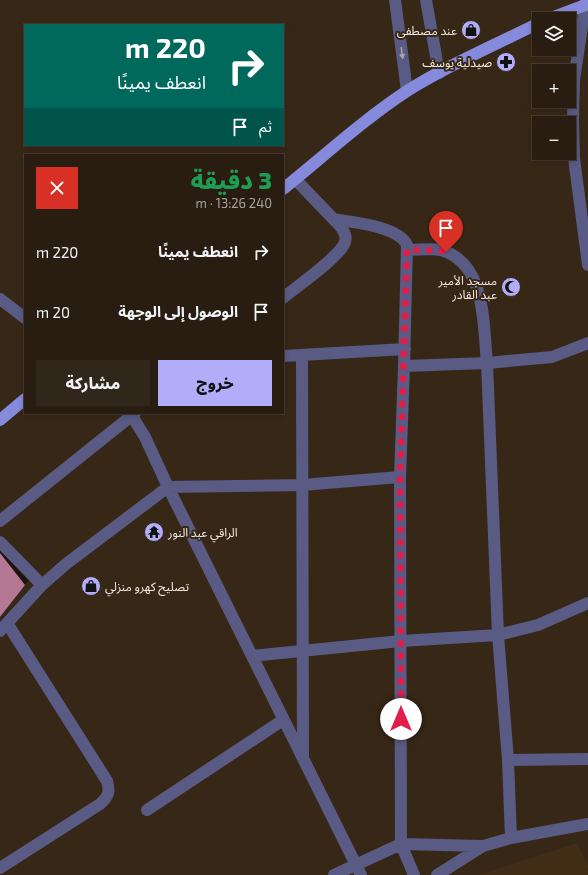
<!DOCTYPE html>
<html lang="ar">
<head>
<meta charset="utf-8">
<style>
	body { margin:0; font-family:"Exo 2","Noto Sans Arabic",sans-serif; background:#31261a; color:#f1f3f6; direction:rtl; height:100vh; display:flex; flex-direction:column; font-size:15px; white-space:nowrap }
	* { box-sizing:border-box; margin:0 }
	p { font-size:13px; color:#a5a29f }
	.icon { flex:none; width:22px; height:22px; fill:none; stroke:currentColor; stroke-width:2; stroke-linecap:round; stroke-linejoin:round }
	.map { position:relative; flex:1; overflow:hidden; direction:ltr }
	.details { position:absolute; left:24px; top:154px; width:260px; height:260px; display:flex; flex-direction:column; background:#291d11; border-radius:0px; box-shadow:0 2px 6px #0003,0 0 0 1px #453b31; direction:rtl }
	.details>* { flex:none }
	.top-card { position:absolute; left:24px; top:24px; width:260px; height:122px; border-radius:0px; box-shadow:0 2px 6px #0003,0 0 0 1px #453b31; direction:rtl; background:#00695c; color:#fff; overflow:hidden }
	.buttons { position:absolute; left:532px; top:12px; display:grid; gap:8px }
	.buttons a { display:grid; place-items:center; width:44px; height:44px; border-radius:0px; background:#291d11; box-shadow:0 2px 6px #0003,0 0 0 1px #453b31; font-size:20px }
	.pin { position:absolute; display:grid; place-items:center; width:34px; height:34px; color:#fff; margin:-41px -17px; border-radius:50% 50% 50% 0; rotate:-45deg; box-shadow:0 0 4px #0007 }
	.pin .icon { rotate:45deg }
	.me { position:absolute; width:44px; margin:-22px; rotate:0deg; stroke-linejoin:round; filter:drop-shadow(0 0 3px #0008) }
	.turn { display:flex; align-items:center; gap:14px; height:84px; padding:0 12px; font-size:18px }
	.turn .icon { width:52px; height:52px; stroke-width:2.5 }
	.turn b { display:block; font-size:28px; line-height:34px }
	.then { display:flex; align-items:center; height:38px; padding:0 12px; background:#0003; gap:8px; font-size:15px }
	.round { display:grid; place-items:center; flex:none; width:42px; height:42px; border-radius:0px; background:#31261a }
	.head { display:flex; align-items:center; justify-content:space-between; height:68px; padding:0 12px }
	h1 { font-size:24px; font-weight:800; line-height:30px; color:#1e9e55 }
	.primary-button { display:flex; gap:8px; margin-top:auto; padding:8px 12px }
	.primary-button a { flex:1; height:46px; border-radius:0px; background:#b2adf9; color:#111; font-size:16px; font-weight:800; line-height:46px; text-align:center }
	.primary-button a+a { background:#31261a; color:#f1f3f6 }
	ul { padding:0; list-style:none }
	li { display:flex; align-items:center; gap:12px; height:60px; padding:0 12px }
	li div { flex:1 }
	li b { display:block; font-size:15px }
	li em { font-style:normal }
	.map>svg:first-child { display:block }
	.built { fill:#422d17 }
	.shadow { fill:#0007 }
	.building { fill:#b47794 }
	.lines { fill:none; stroke-linecap:round; stroke-linejoin:round }
	.minor { stroke:#595b84; stroke-width:12 }
	.major { stroke:#868add; stroke-width:12 }
	.oneway { fill:#a8a3b2 }
	.route { stroke:#e11d48; stroke-width:7; stroke-dasharray:0 12.6 }
	.labels { text-anchor:middle; dominant-baseline:central; stroke-width:4; stroke-linejoin:round; paint-order:stroke }
	.poi-label { font-size:12px; fill:#f6ebe1; stroke:#372717; text-anchor:end }
</style>
</head>
<body>
<div class="map">
<svg width="588" height="875" viewBox="0 0 588 875">
	<rect width="100%" height="100%" fill="#372717"/>
	<!-- built -->
	<path class="built" d="M577,843L588,866V875H478Z"/>
	<!-- shadow -->
	<path class="shadow" d="M0,535L32,576L0,617Z"/>
	<!-- building -->
	<path class="building" d="M0,553L25,585L0,617Z"/>
	<g class="lines">
		<!-- minor -->
		<path class="minor" d="M395,0L407,91
			M426,0L439,73
			M586,0L574,80L573,119L574,158L588,265
			M333,219C351,222 399,226 407,245L404,366L400,477
			M407,250C418,250 431,248 441,250C487,263 483,326 487,363L552,357L588,343
			M283,298C296,287 341,256 345,242C347,236 344,232 341,227L295,179
			M0,299L25,318
			M283,356L405,349
			M302,356L303,757
			M404,366L487,363L498,635L508,760L511,838
			M130,413L145,437L168,487L361,875
			M0,521L135,413
			M0,542L42,585
			M0,631L42,585L66,564L168,487L302,485L400,477L401,844L414,875
			M252,656L401,641L498,635L538,625L588,603
			M508,760L588,759
			M147,810L283,720
			M0,868L100,804C109,796 110,792 107,781L7,623
			M334,875L401,844L483,846
			M437,875L483,846L511,838L588,824"/>
		<!-- major -->
		<path class="major" d="M548,19L588,4
			M283,189C324,156 363,120 407,91C448,65 495,45 539,23
			M0,420L25,399"/>
	</g>
	<!-- one-way arrows -->
	<defs><path id="oneway-solid" d="M-6-.8H1V-3.2L6.5 0L1 3.2V.8H-6Z"/></defs>
	<use class="oneway" href="#oneway-solid" transform="translate(402 53) rotate(82)"/>
	<g class="lines">
		<!-- route -->
		<path class="route" d="M401,719L400,477L407,250H437L446,252"/>
	</g>
	<!-- icons -->
	<defs>
		<symbol id="shop-disc" viewBox="-11 -11 22 22"><circle r="9.5" fill="#b2adf9" stroke="#372717"/><path d="M-5-2.5h2.3a2.7 3.5 0 0 1 5.4 0H5L5.5 6h-11ZM-1.5-2.5h3a1.5 2.3 0 0 0-3 0Z" fill="#111"/></symbol>
		<symbol id="pharmacy-disc" viewBox="-11 -11 22 22"><circle r="9.5" fill="#b2adf9" stroke="#372717"/><path d="M-2-6h4v4h4v4h-4v4h-4v-4h-4v-4h4Z" fill="#111"/></symbol>
		<symbol id="mosque-disc" viewBox="-11 -11 22 22"><circle r="9.5" fill="#b2adf9" stroke="#372717"/><path d="M3.5-4.9A6 6 0 1 0 3.5 4.9A5 5 0 1 1 3.5-4.9Z" fill="#111"/></symbol>
		<symbol id="temple-disc" viewBox="-11 -11 22 22"><circle r="9.5" fill="#b2adf9" stroke="#372717"/><path d="M0-6L5-2H3V0L6.5 2.5H4V6H1.5V3h-3V6H-4V2.5H-6.5L-3 0V-2H-5Z" fill="#111"/></symbol>
	</defs>
	<g fill-rule="evenodd">
		<use href="#shop-disc" x="460" y="19" width="22" height="22"/>
		<use href="#pharmacy-disc" x="495" y="51" width="22" height="22"/>
		<use href="#mosque-disc" x="500" y="276" width="22" height="22"/>
		<use href="#temple-disc" x="143" y="521" width="22" height="22"/>
		<use href="#shop-disc" x="80" y="575" width="22" height="22"/>
	</g>
	<g class="labels">
		<!-- poi labels -->
		<g class="poi-label">
			<text x="457" y="30">عند مصطفى</text>
			<text x="492" y="62">صيدلية يوسف</text>
			<text x="497" y="280">مسجد الأمير<tspan x="497" dy="14">عبد القادر</tspan></text>
			<text x="168" y="532" text-anchor="start">الراقي عبد النور</text>
			<text x="105" y="586" text-anchor="start">تصليح كهرو منزلي</text>
		</g>
	</g>
</svg>
<div class="buttons">
<a><svg class="icon" aria-label="layers" viewBox="0 0 24 24"><path d="M12 4l9 5-9 5-9-5zM3 14l9 5 9-5"/></svg></a>
<a>+</a>
<a>−</a>
</div>
<div class="pin" style="left:446px;top:252px;background:#d93025"><svg class="icon" aria-label="arrive" viewBox="0 0 24 24"><path d="M6 21V4h12l-3 4 3 4H6"/></svg></div>
<svg class="me" style="left:401px;top:719px" viewBox="-20 -20 40 40"><circle r="19" fill="#fff"/><path d="M0-13L10 11 0 6-10 11z" fill="#e11d48"/></svg>
<div class="top-card">
<div class="turn"><svg class="icon" aria-label="right" viewBox="0 0 24 24"><path d="M7 20v-9h11M14 6l5 5-5 5"/></svg><div><b>220 m</b>انعطف يمينًا</div></div>
<div class="then">ثم<svg class="icon" aria-label="arrive" viewBox="0 0 24 24"><path d="M6 21V4h12l-3 4 3 4H6"/></svg></div>
</div>
<section class="details">
<div class="head"><div><h1>3 دقيقة</h1><p>240 m · 13:26</p></div><a class="round" style="background:#d93025;color:#fff"><svg class="icon" aria-label="close" viewBox="0 0 24 24"><path d="M6 6l12 12M18 6L6 18"/></svg></a></div>
<ul>
<li><svg class="icon" aria-label="right" viewBox="0 0 24 24"><path d="M7 20v-9h11M14 6l5 5-5 5"/></svg><div><b>انعطف يمينًا</b></div><em>220 m</em></li>
<li><svg class="icon" aria-label="arrive" viewBox="0 0 24 24"><path d="M6 21V4h12l-3 4 3 4H6"/></svg><div><b>الوصول إلى الوجهة</b></div><em>20 m</em></li>
</ul>
<div class="primary-button"><a>خروج</a><a>مشاركة</a></div>
</section>
</div>
</body>
</html>
